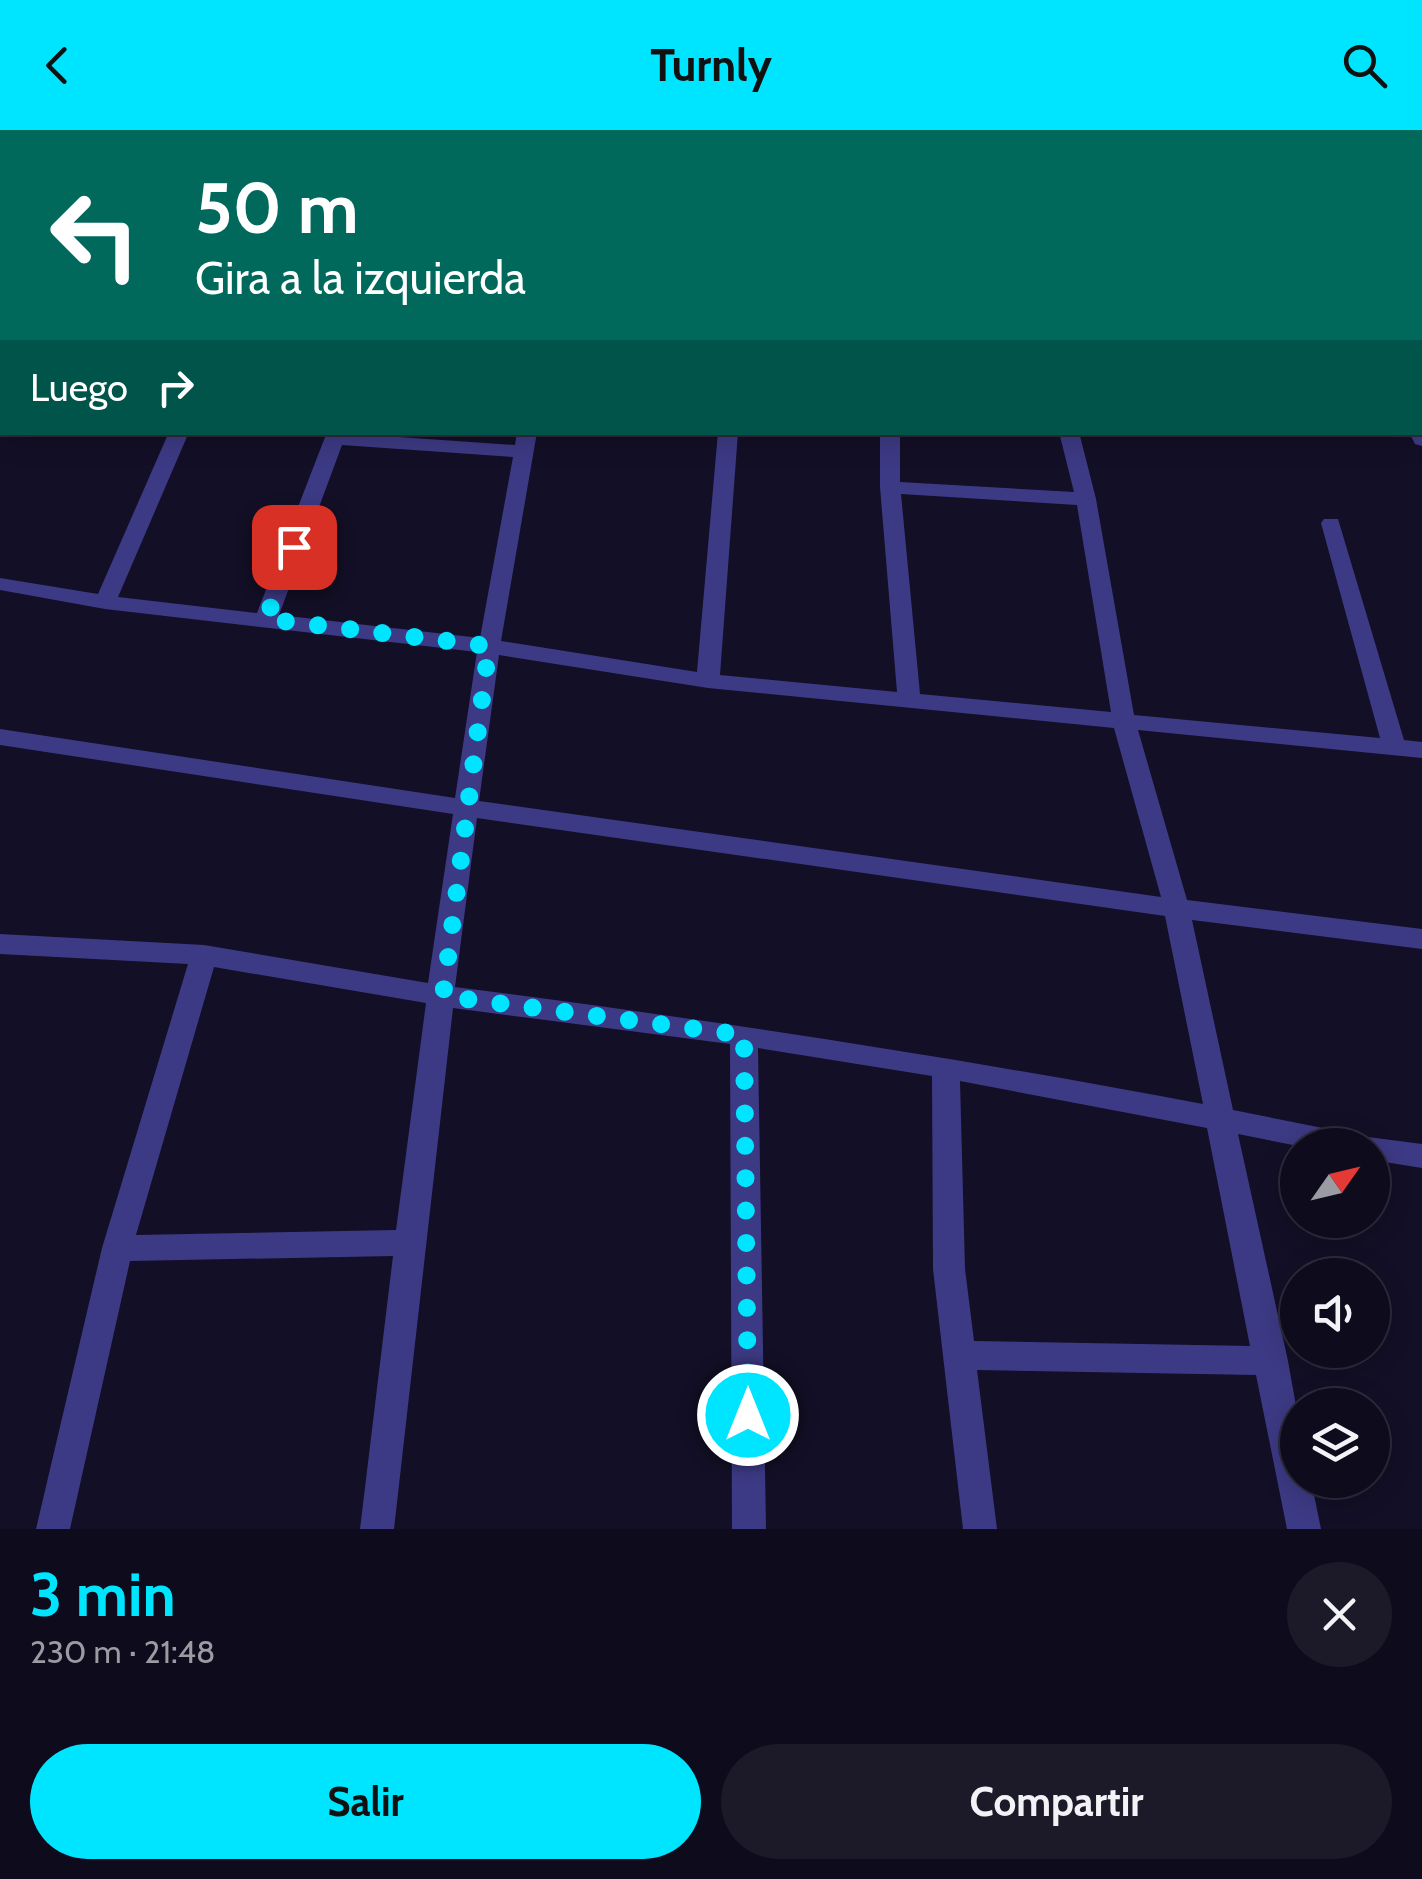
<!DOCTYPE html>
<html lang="es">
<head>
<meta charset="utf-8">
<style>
	body { margin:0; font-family:Cabin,sans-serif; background:#1c1929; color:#f1f3f6; height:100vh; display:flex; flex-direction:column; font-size:38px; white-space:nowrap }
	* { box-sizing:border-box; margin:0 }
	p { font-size:32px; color:#9b9ba3 }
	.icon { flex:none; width:55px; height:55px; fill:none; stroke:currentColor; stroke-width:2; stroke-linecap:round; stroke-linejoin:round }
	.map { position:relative; height:1399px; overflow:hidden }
	.panel { display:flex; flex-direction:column; background:#0e0b1c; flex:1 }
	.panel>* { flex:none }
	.banner { position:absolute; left:0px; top:0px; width:1422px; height:305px; box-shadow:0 5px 25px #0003,0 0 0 2px #2e2b3b; background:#00695c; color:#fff; overflow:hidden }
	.needle { width:65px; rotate:56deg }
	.buttons { position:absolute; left:1280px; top:998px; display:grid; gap:20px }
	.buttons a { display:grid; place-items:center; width:110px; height:110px; border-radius:50%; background:#0e0b1c; box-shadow:0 5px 25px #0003,0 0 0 2px #2e2b3b; font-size:50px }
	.pin { position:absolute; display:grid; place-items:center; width:85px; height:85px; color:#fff; margin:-42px; border-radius:20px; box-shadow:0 5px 15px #0006 }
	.me { position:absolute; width:110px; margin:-55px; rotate:0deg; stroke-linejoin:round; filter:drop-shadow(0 0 8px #0008) }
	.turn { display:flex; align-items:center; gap:35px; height:210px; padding:0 30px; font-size:45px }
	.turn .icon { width:130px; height:130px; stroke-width:2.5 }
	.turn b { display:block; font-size:70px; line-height:85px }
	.then { display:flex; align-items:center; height:95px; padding:0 30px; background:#0003; gap:20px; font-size:38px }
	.round { display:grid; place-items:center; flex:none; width:105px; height:105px; border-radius:52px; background:#1c1929 }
	.summary { display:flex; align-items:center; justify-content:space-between; height:170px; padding:0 30px }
	h1 { font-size:60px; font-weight:700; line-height:75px; color:#00e5ff }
	.action { display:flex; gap:20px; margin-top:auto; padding:20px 30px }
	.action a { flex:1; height:115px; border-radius:60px; background:#00e5ff; color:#111; font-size:40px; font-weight:700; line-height:115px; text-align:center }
	.action a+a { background:#1c1929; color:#f1f3f6 }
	header { display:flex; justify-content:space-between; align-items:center; height:130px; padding:0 30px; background:#00e5ff; color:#111; font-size:45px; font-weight:700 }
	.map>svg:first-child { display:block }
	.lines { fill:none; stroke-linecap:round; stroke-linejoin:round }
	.street { fill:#3d3a85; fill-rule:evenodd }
	.route { stroke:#00e5ff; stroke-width:18; stroke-dasharray:0 32.4 }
</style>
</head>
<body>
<header><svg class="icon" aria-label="back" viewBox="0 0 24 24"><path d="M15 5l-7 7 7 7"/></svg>Turnly<svg class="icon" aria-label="search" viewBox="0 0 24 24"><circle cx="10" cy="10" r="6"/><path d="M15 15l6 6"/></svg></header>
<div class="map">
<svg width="1422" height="1399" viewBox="0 0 1422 1399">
	<rect width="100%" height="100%" fill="#130f26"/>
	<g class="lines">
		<!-- street -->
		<path class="street" d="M387,0H440L442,2H389Z
			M1001,0H1017L1018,2H1003Z
			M1149,0H1165V2H1150Z
			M1272,0H1288L1289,2H1274Z
			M0,4H2V14H0Z
			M0,73H2V83H0Z
			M1420,79L1422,80V90L1420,89Z
			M1420,146H1422V156H1420Z
			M0,204H2V214H0Z
			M1420,244H1422V256H1420Z
			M2,265V281L0,282V266Z
			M1420,296L1422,297V316L1415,314L1409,302H1420Z
			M169,302H189L118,467L257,483L327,302L515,315L517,302H537L501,511L697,542L718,302H738L720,545L897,562L880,357V302H900V352L1074,362L1059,302H1079L1096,369L1134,585L1380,608L1321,393L1324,389H1338L1404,610L1422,612V628L1138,600L1187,770L1422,799V819L1192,790L1233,980L1368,1007L1422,1014V1038L1372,1030V1015L1298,1016L1238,1004L1288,1231L1298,1287V1350H1311L1321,1399H1287L1256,1245L977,1240L997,1399H963L933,1139L932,946L758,918L766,1399H732L730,914L453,878L394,1399H360L393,1126L130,1131L70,1399H36L102,1118L188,834L0,824V804L204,815L428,853L453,684L0,615V599L455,668L477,522L105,479L0,460V448L98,464ZM342,315L513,327L480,508L279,485ZM901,364L1077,375L1111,582L920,564ZM499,525L708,558L1114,598L1161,767L479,671ZM477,688L1165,786L1203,974C954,927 706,889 455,857ZM214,837L426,873L396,1100L136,1105ZM960,951L1207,998L1250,1216L974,1211L965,1139Z"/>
	</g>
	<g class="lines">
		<!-- route -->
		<path class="route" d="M294,417L266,489L489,516L443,866L744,905L748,1285"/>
	</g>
</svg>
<div class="buttons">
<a><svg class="needle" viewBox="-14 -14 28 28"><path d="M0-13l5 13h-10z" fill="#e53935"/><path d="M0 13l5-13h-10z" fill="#9b9ba3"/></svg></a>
<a><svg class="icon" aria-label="sound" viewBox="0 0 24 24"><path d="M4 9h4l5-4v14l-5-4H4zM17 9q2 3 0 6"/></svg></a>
<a><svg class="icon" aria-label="layers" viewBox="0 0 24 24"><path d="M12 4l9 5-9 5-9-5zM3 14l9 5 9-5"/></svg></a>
</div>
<div class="pin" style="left:294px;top:417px;background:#d93025"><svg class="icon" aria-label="arrive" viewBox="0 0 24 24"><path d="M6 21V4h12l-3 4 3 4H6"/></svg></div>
<svg class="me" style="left:748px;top:1285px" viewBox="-20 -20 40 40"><circle r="17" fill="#00e5ff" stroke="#fff" stroke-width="3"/><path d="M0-11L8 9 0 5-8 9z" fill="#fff"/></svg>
<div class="banner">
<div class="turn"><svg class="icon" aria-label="left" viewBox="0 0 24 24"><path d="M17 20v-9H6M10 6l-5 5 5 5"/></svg><div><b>50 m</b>Gira a la izquierda</div></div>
<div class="then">Luego<svg class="icon" aria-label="right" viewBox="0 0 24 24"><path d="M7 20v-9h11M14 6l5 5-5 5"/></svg></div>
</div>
</div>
<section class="panel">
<div class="summary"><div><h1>3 min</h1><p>230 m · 21:48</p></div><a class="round"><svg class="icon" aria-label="close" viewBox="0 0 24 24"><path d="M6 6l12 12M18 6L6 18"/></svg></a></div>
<div class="action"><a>Salir</a><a>Compartir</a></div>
</section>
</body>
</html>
